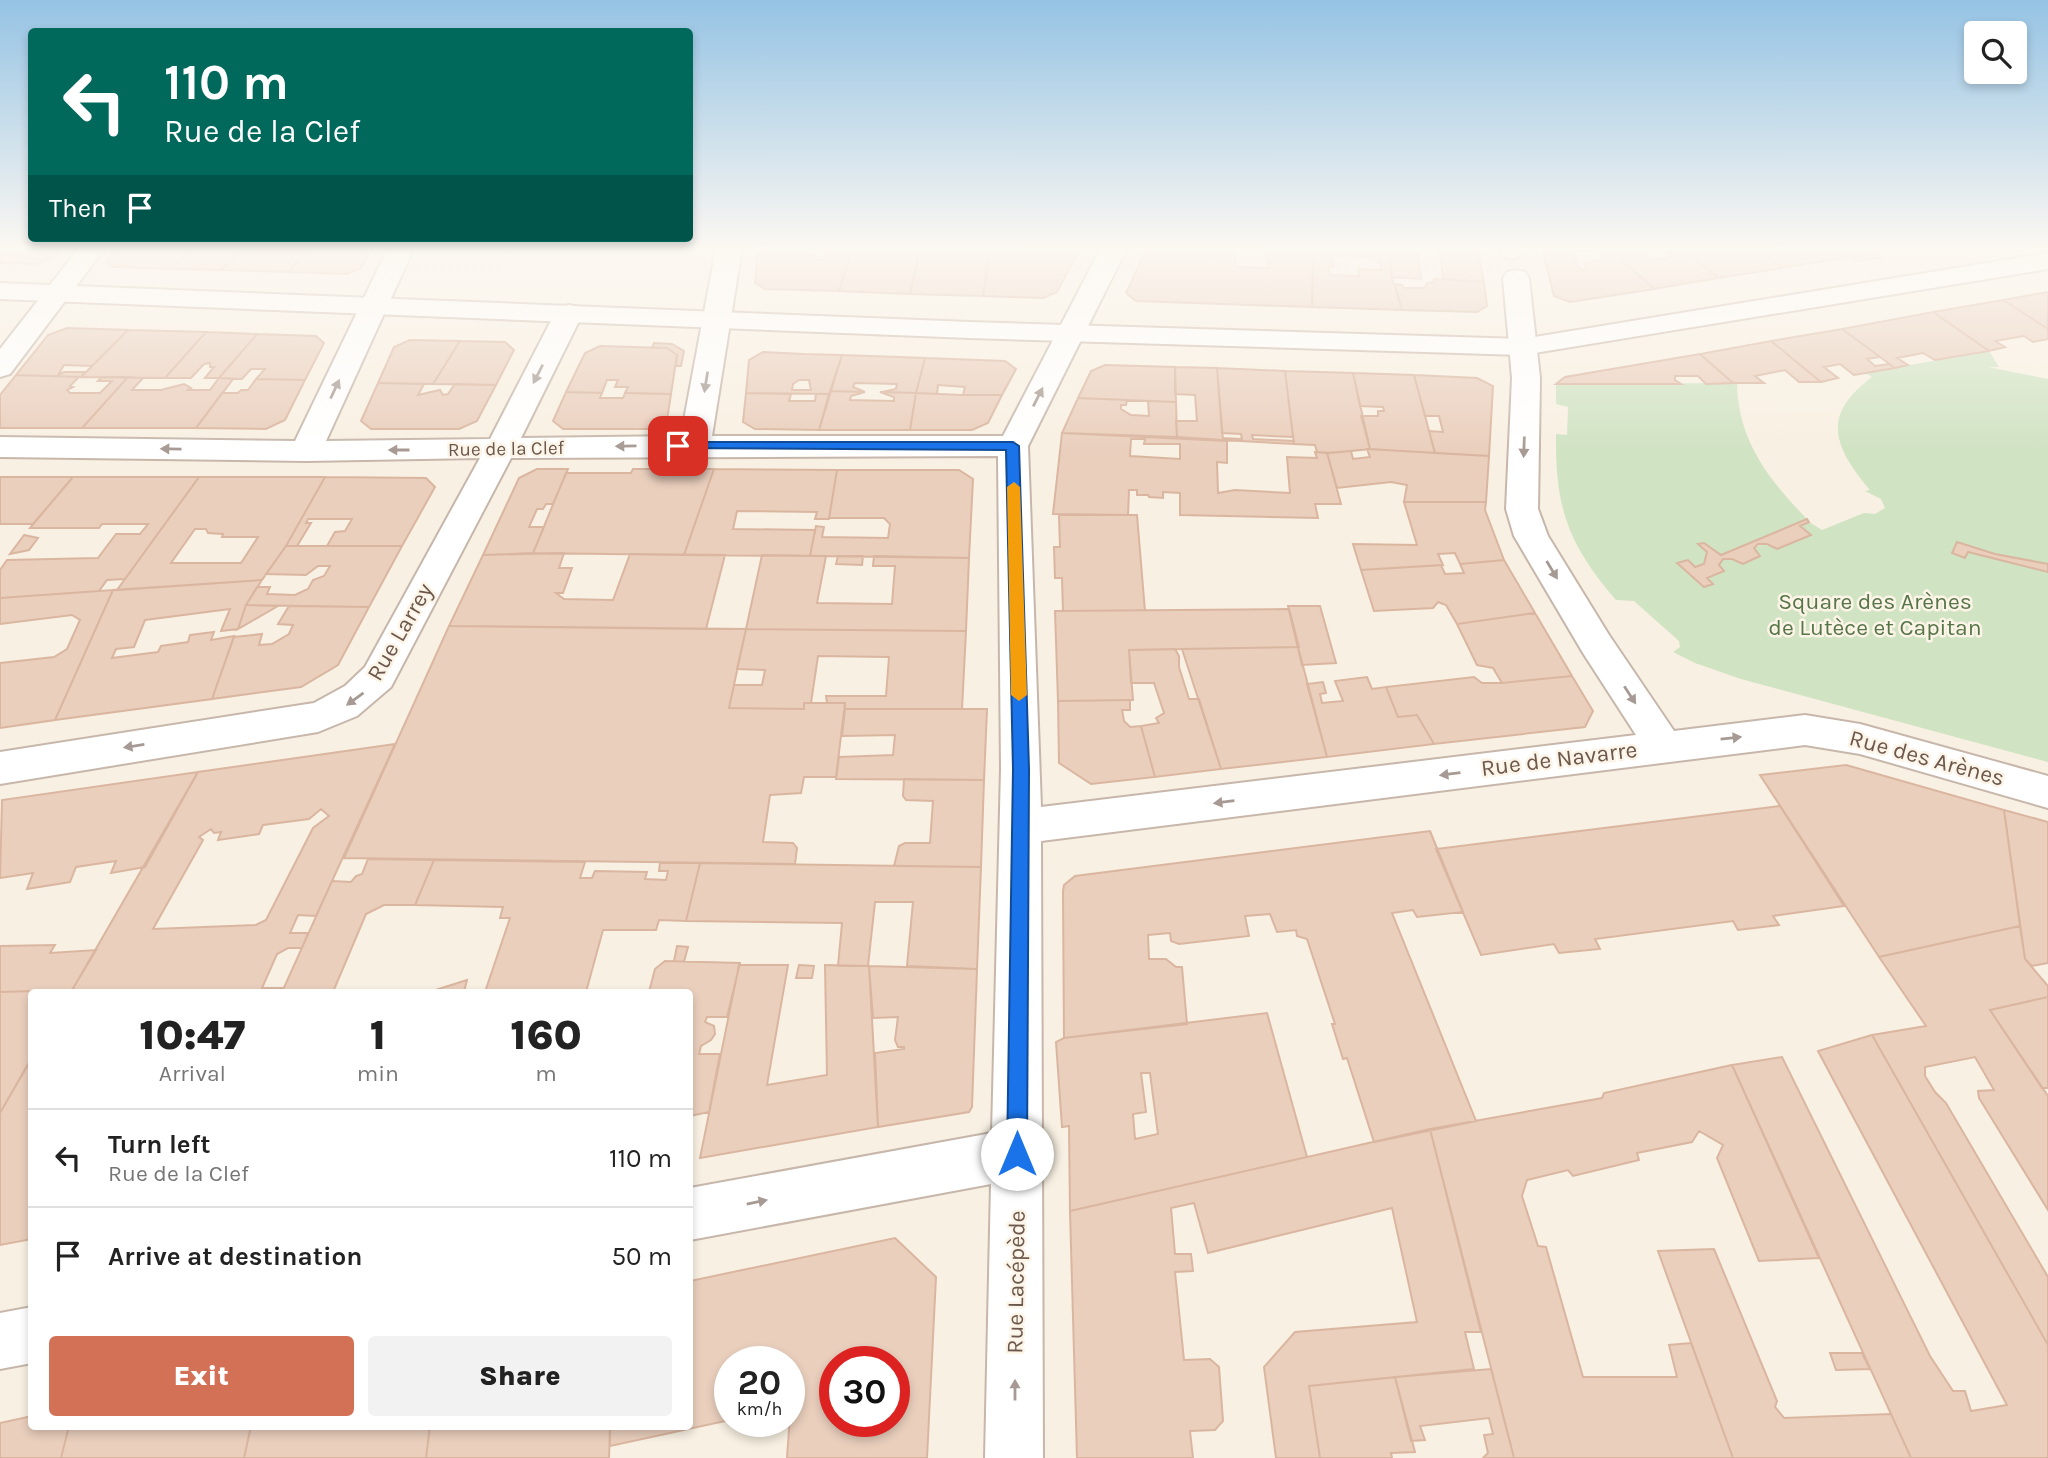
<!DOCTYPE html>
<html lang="en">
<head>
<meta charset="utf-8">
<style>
	body { margin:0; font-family:Karla,sans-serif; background:#f2f2f2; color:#222; height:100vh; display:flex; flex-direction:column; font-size:26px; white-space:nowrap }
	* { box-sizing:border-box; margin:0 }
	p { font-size:23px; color:#767676 }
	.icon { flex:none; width:38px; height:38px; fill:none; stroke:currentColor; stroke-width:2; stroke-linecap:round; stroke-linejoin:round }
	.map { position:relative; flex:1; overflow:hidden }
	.drawer { position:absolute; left:28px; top:989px; width:665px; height:441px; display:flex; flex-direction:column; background:#fff; border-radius:7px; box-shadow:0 4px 10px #0003 }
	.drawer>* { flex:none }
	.top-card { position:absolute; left:28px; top:28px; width:665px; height:214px; border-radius:7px; box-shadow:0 4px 10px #0003; background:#00695c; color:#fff; overflow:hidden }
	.buttons { position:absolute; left:1964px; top:21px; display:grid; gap:14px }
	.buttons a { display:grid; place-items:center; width:63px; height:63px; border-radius:7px; background:#fff; box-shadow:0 4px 10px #0003; font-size:35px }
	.speed { position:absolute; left:714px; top:1346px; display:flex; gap:14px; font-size:35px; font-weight:700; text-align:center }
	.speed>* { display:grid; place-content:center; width:91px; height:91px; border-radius:50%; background:#fff; box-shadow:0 4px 10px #0003; line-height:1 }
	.speed small { font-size:18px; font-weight:400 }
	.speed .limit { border:10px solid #d22; background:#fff; color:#111 }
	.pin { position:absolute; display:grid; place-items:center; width:60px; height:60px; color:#fff; margin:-30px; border-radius:14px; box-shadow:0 4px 10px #0006 }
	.me { position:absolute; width:77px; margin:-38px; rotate:0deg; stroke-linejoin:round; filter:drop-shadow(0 0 5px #0008) }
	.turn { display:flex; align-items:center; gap:24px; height:147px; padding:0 21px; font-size:32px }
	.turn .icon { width:91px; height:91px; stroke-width:2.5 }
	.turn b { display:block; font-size:49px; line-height:60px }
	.then { display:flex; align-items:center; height:66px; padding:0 21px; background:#0003; gap:14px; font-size:26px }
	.eta { display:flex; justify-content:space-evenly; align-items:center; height:119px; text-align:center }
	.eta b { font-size:42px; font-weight:800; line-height:49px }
	.cta { display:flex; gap:14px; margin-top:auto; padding:14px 21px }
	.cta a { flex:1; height:80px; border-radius:7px; background:#d37156; color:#fff; font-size:28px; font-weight:800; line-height:80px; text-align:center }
	.cta a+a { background:#f2f2f2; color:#222 }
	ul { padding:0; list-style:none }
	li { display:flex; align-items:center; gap:21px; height:98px; padding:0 21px; border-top:2px solid #e0e0e0 }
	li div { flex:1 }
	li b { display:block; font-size:26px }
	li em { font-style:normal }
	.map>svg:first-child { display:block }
	.green { fill:#d0e3c3 }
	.building { fill:#eacfbd; stroke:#dab6a0; stroke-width:2; fill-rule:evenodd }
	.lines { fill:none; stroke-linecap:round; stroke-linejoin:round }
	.street-casing { stroke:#c7b7ab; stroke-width:4 }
	.secondary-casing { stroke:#ccb9ab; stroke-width:4 }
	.street { fill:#fff; fill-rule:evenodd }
	.secondary { fill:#fff; fill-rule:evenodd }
	.oneway { fill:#a79a94 }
	.route { fill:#1a73e8; stroke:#114b97; stroke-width:2 }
	.slow { fill:#f59e0b }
	.labels { text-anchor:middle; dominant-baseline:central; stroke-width:5; stroke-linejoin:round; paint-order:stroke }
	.far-street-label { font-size:19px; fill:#6c574c; stroke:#fcf4e7 }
	.park-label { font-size:23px; fill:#567649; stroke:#fcf4e7 }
	.street-label { font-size:23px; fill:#6c574c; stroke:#fcf4e7 }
</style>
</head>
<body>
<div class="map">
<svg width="2048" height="1458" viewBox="0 0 2048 1458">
	<rect width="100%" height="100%" fill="#f8f0e2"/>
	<!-- green -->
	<path class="green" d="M1989,351L1999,367H1988L2048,379V564L1995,554L1958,542L1952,553L1964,558L1968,552L2048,572V762L1741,679L1695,663L1673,652L1680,647L1679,641L1634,601L1616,600C1568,544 1555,508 1556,434L1567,435L1568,407L1556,404V384L1737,383C1738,441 1769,480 1807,519L1721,555L1704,543L1699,544L1707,552L1704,564L1695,567L1687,560L1678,563L1704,587L1713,584L1707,578L1724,572L1719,565L1723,559C1744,558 1756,536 1777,549L1811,535L1800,526L1809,522L1822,530L1864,513L1875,514L1885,508L1881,499L1865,491L1870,490C1833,446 1821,415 1872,377L1865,373Z"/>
	<!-- building -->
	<path class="building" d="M0,248H63L54,258L36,264L0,263Z
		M116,248H192L171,269L112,267L106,261Z
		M192,248H243L221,270L171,269Z
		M243,248L281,249L309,248L288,272L221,270Z
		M315,248H372L361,268L347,274L288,272L309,249Z
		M758,248H806V253L813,255V260H823L827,248H852L839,291L765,289L755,283Z
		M852,248H920L910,294L839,291Z
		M947,248H954V251L990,252L983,296L910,294L920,250L946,251Z
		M991,248H1026L1079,251L1057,292L1043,298L983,296Z
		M1147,248L1210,257H1213L1212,248H1234L1236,267L1269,268L1266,248H1313L1312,307L1136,301L1126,293Z
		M1151,248H1212L1213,257H1210Z
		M1313,248H1389L1392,277L1402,310L1312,307ZM1331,255L1377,258L1382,270L1358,269L1359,276L1330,275L1328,267H1334Z
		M1389,248H1417L1421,279L1392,277Z
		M1439,248H1478L1484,282L1443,279Z
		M1542,248H1616L1626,264L1654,289L1570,302L1554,296ZM1573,251H1599L1606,259L1585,263L1587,267L1583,270L1577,265Z
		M1616,248H1641L1652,260L1674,257L1663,248H1681L1719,278L1654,289L1626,264Z
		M1681,248L1742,251L1738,248H1757L1783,268L1719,278Z
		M1757,248H1837L1849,257L1783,268Z
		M1837,248H1904L1849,257Z
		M1876,252L1884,257L1858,261L1851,256Z
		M1434,279L1484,282L1487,306L1477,312L1402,310L1395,284L1402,285L1404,288H1425L1427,283L1435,282Z
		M2048,292V329L2003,300Z
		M2003,300L2048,329V339L2033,342L2024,336L1995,341L2005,347L1989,351L1933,312Z
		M1933,312L1989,351L1935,360L1923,353L1897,358L1908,365L1895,368L1842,329Z
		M67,328L128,330L92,366L64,365L58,375L64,372H85L81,377L16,375L48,335Z
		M1842,329L1880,357L1867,359L1875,366L1889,364L1895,368L1854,375L1840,364L1824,367L1838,378L1821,382L1771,341Z
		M128,330L168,331L206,332L165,378L81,377Z
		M206,332L257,334L219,378H205L214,367H210V363L204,364L191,378H165Z
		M257,334L316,336L324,343L305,380L256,379L265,369H251L242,379L219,378Z
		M410,340L460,341L433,384L378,383L394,347Z
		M460,341L505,342L514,350L496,385L433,384Z
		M1771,341L1821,382H1799L1785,370L1755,376L1764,383H1733L1700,354Z
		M654,343L672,344L684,351L681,366H676L677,355L667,348H652Z
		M600,346L667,348L677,355L671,394L625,393L628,387H615L618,380H607L602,393L566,392L585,353Z
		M763,352L803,354L842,355L829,394L746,393L749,360ZM799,380H809L811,390H792L793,384Z
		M1700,354L1733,383L1706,384L1698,376H1675V380L1681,384H1556L1565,377Z
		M842,355L925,358L916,393L882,392L896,389L897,384L855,383L853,387L865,392L831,391Z
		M925,358L1005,361L1016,369L1002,395H963L965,387L938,385L937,394L916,393Z
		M1105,365L1175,367L1176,402L1078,398L1091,371Z
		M1175,367L1217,368L1223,440L1177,437L1176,421H1197L1195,395L1175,394Z
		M1217,368L1285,371L1293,437L1252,435L1253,439L1294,441V444L1223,440V438L1242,439L1241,434L1222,433Z
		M1285,371L1353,373L1370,449L1330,453L1317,452L1315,445L1294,444Z
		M1353,373L1414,375L1435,453L1370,449L1361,416H1378V411H1384L1383,407L1360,406Z
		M16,375L79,377L70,386L73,387L67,390L70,393H100L112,381H98L102,377H128L82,428H0V395Z
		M1414,375L1477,378L1493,386L1489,456L1435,453L1429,431L1443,432L1439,416H1425Z
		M128,377L143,378L132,390H161L184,384L191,388L188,390H210L219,378L233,379L196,428H82Z
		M256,379L305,380L285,420L266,429L196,428L222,393H238L241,390H248Z
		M378,383L424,384L418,395L440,390L443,395L448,394L455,384L496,385L477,421L459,429H371L361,421Z
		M831,391L865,392L851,396L850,400L894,401V397L880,392L916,393L910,430H819Z
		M566,392L602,393L600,398H623L625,393L671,394L667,420L651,429H563L553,421Z
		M746,393L791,394L789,401H815L816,394H829L819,430L755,429L743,422Z
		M916,393L963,395H1002L988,423L972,430H910Z
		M1078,398L1127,400L1126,405H1121V409L1131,415L1149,416L1148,401L1176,402L1177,437L1062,433Z
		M1062,433L1227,441V463L1217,462L1218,493L1235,490L1290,493L1287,457L1317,458L1315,452L1327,453L1341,504H1315L1318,518L1180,515V493L1163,492V498L1149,497L1148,495H1137V490H1129L1128,515L1053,514ZM1131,439H1145L1144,444H1180V459L1130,456Z
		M1367,449L1489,456L1486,502H1404L1407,485L1391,482L1337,488L1327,453L1351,451L1353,459L1370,457Z
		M537,469H568L553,504H546L543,509H537L529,527H544L533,553L483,555L519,478Z
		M633,469H714L684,555L533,553L566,473H631Z
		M714,469L837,470L829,519H815L817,512L737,511L733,529L815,530L810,556L684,555Z
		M837,470H959L973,479L969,558L810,556L816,526L824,527L822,537L888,538L890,524L884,518H829Z
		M0,477H73L33,524H0Z
		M73,477H199L125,579L107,580L99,591L0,598V570L7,560L98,558L116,534H140L148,524H102L99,528H30Z
		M199,477H325L286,546L262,580L117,590ZM195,529H206L208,533L223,534L222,537H258L241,563H171Z
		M325,477L426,478L435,487L402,546H327L335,532L345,531L352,519H308L306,523H311L297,546H286Z
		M1404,502H1486L1485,510L1504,560L1460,564L1455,553L1438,554L1443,565L1361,570L1353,544L1417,545Z
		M1059,515H1137L1145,611H1063L1062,578H1055L1054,547H1060Z
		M1807,519L1809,522L1800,526L1811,535L1777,549L1767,544H1758L1754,548L1760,556L1743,564L1732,559H1723L1719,565L1724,571L1707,578L1713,584L1704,587L1677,563L1688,560L1695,567L1704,564L1707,552L1698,544L1704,543L1721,555Z
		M24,535L38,538L29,550L10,554Z
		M1957,542L1995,554L2048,564V572L1968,552L1965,558L1952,553Z
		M286,546H402L369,607L246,605L257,587H270L267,594L295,595L308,589L313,580L324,576L330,566H318L306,575L266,574Z
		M564,553L559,568H572L563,593H556L564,599L613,600L630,554L725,555L706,629L449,626L483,555Z
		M762,555L826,556L817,603L892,604L895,566H873L874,556L969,558L966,631L746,629Z
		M838,556H863L862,565L836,564Z
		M1504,560L1535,613L1457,624L1446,605L1438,602L1433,608L1374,611L1361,570L1441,565L1445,574L1464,573L1460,564Z
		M262,580L246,605L238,629L221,631L230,609L145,620L134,647L116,649L112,658L158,652L161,646L188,642L190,635L214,632L211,640L234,636L212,699L55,720L113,590Z
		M113,590L55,720L0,728V663L54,657L67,649L80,620L72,615L0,624V598Z
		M246,605L278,606L238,629Z
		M289,606L369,607L338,665L301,687L212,699L234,637L262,634L259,645L272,644L289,634L293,625L278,624Z
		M1288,606H1320L1336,663L1302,665Z
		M1289,609L1299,647L1129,650L1133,700L1058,701L1055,611Z
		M1535,613L1572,676L1502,683L1493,668L1477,665L1457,624Z
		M449,626L746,629L729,708L804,709V703H845L836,777H804L801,793L770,795L763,842L793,843L797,848L795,864L344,858Z
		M746,629L966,631L962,709H845V703H827L826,696H886L889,657L818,656L811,703H804V709L729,708L734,685H762L765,670L737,669Z
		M1298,647L1327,757L1221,769L1182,649Z
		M1175,649L1179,656V667L1189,699H1199L1221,769L1155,777L1141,726L1159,723L1156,718L1164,713L1154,683H1131L1129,650Z
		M1572,676L1593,711L1585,727L1434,744L1417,715L1398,717L1386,687L1474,677L1482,683H1502Z
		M1367,677L1372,689L1386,687L1398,717L1417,715L1434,744L1327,757L1307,684L1323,682L1326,693L1320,694L1322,703L1343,701L1335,681Z
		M1130,700V710H1122L1124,721L1130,727L1141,726L1155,777L1091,784L1059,763L1058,701Z
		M845,709H987L984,780L836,779L839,757L893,755L895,735L842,736Z
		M395,744L316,916L298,915L290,933H308L302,948H288L277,954L262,988H283L282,992H71L198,772ZM321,809L329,816L313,828L266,920L256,925L153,929L203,840L199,837L211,829L214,833L221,832L218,840L259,834L263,825L309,819Z
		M1846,765L2004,810L2020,926L1879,957L1760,775Z
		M198,772L145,867L111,873L116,861L76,867L70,882L27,889L33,873L0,878L2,800Z
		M904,779L984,780L981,867L894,866L899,846L905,843H930L933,801L906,800L903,796Z
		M1780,806L1844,906L1773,916L1779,925L1738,930L1733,921L1595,939L1600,949L1559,953L1554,944L1481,955L1436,849Z
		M2004,810L2048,822V963L2032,966L2025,959Z
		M1430,831L1463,912L1417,917L1413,910L1392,913L1476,1121L1374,1142L1347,1058L1343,1059L1332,1024H1335L1307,939L1297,936L1296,930L1277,932L1270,914L1245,916L1249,936L1179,944L1171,941L1170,933L1148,935L1149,959H1166L1176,967H1182L1187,1024L1064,1038L1063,891L1064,885L1075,876Z
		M368,859L434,860L415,905H384L366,914L333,992H282L332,881L351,882L356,876L362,874Z
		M434,860L585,862L580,878H592L595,871L647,872L645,879L666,880L668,871H659L660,863H700L686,921L659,920L656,930H603L586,992H485L510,918H500L503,907L415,905Z
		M700,863L981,867L977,969L907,966L913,902H875L868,966H838L842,923L686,921Z
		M2020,926L2025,959L2048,986V997L1990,1010L2048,1096V1210L1979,1098L1978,1091L1994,1090L1975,1057L1925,1067V1076L1935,1092L1946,1103L2048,1277V1345L1872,1035L1926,1026L1879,957Z
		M55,945L50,953L96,950L72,990L0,992V946Z
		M677,946L688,947L684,962L674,961Z
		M665,961L740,963L727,1017H707L705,1022L714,1026L715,1034L711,1040L701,1046L699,1054H720L709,1112L690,1116V992H649L655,969Z
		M739,965H788L767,1085L827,1075L825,965L869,966L878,1127L700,1158Z
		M799,965L814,966L812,978H796Z
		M869,966L977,969L972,1107L969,1112L878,1127L875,1053L904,1049V1047H898L895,1040L898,1017L873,1018Z
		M467,980L464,992H429Z
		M72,990L32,992V1058L0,1113V992Z
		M2048,997V1088H2042L1990,1010Z
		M1267,1013L1307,1157L1070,1211L1069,1126L1062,1127L1056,1042L1064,1038ZM1141,1073H1150L1158,1134L1135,1139L1133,1114L1146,1112Z
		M1872,1035L2048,1345V1458H1911L1732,1065L1782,1057L1930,1356L1953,1391H1965L1971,1411L2007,1405L1818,1051Z
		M28,1064H32V1239L0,1245V1113Z
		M1732,1065L1819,1258L1759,1261L1717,1158L1723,1145L1699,1131L1692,1142L1637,1153L1639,1160L1573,1176L1568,1170L1527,1180L1522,1196L1538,1246L1546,1247L1583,1377H1677L1669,1345L1691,1343L1733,1458H1514L1430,1129L1602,1098L1604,1093Z
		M1430,1129L1481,1332H1465L1474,1369L1309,1386L1320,1458H1276L1264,1367L1295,1332L1417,1322L1392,1208L1208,1253L1194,1203L1171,1208L1175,1254H1191L1193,1271L1175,1272L1184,1360L1210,1359L1219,1367L1223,1421L1215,1430L1190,1431L1193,1458H1077L1070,1211Z
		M895,1238L936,1277L927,1458H787L790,1415L789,1362H730V1420L610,1446V1426H690V1281ZM835,1362H894V1421H835Z
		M1714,1249L1777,1401L1775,1407L1784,1418L1891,1414L1911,1458H1733L1658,1251Z
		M1830,1353H1862L1870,1369L1836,1370Z
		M1491,1369L1514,1458H1483L1488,1453L1484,1435L1493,1434L1489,1418L1420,1426L1425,1440L1411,1441L1395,1377Z
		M1395,1377L1415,1452L1391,1453L1392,1458H1320L1309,1386Z
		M32,1416V1426H69L61,1458H0V1423Z
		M69,1426H251L244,1458H61Z
		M251,1426H430L426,1458H244Z
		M430,1426H610L609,1458H426Z"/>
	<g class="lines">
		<defs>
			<path id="street" d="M79,248H105L10,374L0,377V349Z
				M388,248H414L326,441L490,439L555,313L559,307L569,305L579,307L583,313L521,438L681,436L716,248H742L712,436H1003L1101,248H1127L1028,446L1041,807L1636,735L1583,653L1514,536L1506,509L1512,378L1503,278L1507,272L1516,270L1525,272L1529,278L1540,378L1538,509L1548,536L1609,635L1674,731L1805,715L1860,724L2048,776V808L1860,754L1805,745L1041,841L1043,1458H985L991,1184L690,1240V1188L992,1133L1001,769L998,456L511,458L391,687L357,716L318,732L0,784V752L314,703L345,686L365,667L480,458L306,461L0,457V437L295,441Z
				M1498,248H1524L1520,256L1511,259L1502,256Z
				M32,1307V1363L0,1369V1313Z"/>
			<path id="secondary" d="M2048,253V269L1522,355L970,338L0,299V283L970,322L1522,339Z"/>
		</defs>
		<!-- street casing -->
		<use href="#street" class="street-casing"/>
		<!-- secondary casing -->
		<use href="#secondary" class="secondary-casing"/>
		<!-- street -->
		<use href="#street" class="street"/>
		<!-- secondary -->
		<use href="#secondary" class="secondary"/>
	</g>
	<!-- one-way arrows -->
	<defs><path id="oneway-solid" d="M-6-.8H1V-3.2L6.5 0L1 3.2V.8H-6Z" transform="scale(1.75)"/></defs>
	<g class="oneway">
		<use href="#oneway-solid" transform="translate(538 374) rotate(117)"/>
		<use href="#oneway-solid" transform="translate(706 382) rotate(99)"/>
		<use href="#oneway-solid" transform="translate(335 389) rotate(-65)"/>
		<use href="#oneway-solid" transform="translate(1038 397) rotate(-63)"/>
		<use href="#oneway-solid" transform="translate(626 446) rotate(179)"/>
		<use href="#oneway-solid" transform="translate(1524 447) rotate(92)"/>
		<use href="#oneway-solid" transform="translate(171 449) rotate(-179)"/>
		<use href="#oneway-solid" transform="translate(399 450) rotate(180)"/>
		<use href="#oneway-solid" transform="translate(1552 570) rotate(59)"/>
		<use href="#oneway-solid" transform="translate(1630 695) rotate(57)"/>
		<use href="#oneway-solid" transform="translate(355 699) rotate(144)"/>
		<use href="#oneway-solid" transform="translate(1731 738) rotate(-6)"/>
		<use href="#oneway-solid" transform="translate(134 746) rotate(171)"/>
		<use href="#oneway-solid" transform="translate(1450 774) rotate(173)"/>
		<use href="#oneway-solid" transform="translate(1224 802) rotate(173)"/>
		<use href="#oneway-solid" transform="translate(757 1202) rotate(-11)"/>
		<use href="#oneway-solid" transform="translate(1015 1390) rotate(-90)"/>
	</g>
	<!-- sky -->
	<linearGradient id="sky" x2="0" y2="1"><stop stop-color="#95c3e4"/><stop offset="0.55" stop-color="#fcf8f2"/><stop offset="1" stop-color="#fcf8f2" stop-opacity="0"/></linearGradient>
	<rect width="2048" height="452" fill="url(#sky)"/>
	<!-- route -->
	<path class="route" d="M678,442H1013L1019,446L1029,769L1027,1154L1024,1161L1017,1164L1010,1161L1007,1154L1013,769L1006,450L674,448V443Z"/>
	<!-- slow -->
	<path class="slow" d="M1014,482L1020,487L1027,695L1019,701L1011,695L1007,487Z"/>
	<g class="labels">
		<!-- far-street labels -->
		<g class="far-street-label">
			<text transform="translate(506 449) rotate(-1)">Rue de la Clef</text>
		</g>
		<!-- park labels -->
		<g class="park-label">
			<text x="1875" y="601">Square des Arènes<tspan x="1875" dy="26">de Lutèce et Capitan</tspan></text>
		</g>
		<!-- street labels -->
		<g class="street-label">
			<text transform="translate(400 632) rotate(-60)">Rue Larrey</text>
			<text transform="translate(1927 758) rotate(15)">Rue des Arènes</text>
			<text transform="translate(1559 759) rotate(-7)">Rue de Navarre</text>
			<text transform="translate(1016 1282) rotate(-89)">Rue Lacépède</text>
		</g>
	</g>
</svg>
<div class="buttons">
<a><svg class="icon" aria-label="search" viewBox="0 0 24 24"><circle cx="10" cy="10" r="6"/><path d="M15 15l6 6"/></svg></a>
</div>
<div class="speed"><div>20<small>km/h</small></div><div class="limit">30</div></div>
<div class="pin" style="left:678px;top:446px;background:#d93025"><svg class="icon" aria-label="arrive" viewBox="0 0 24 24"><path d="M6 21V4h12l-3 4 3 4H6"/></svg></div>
<svg class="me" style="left:1017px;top:1154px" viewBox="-20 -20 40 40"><circle r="19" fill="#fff"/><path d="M0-13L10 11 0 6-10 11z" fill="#1a73e8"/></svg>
<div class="top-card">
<div class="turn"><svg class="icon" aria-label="left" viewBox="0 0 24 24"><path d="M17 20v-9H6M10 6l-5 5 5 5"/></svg><div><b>110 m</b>Rue de la Clef</div></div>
<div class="then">Then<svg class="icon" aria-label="arrive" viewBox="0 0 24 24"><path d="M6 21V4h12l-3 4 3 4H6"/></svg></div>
</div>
<section class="drawer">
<div class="eta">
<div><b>10:47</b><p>Arrival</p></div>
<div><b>1</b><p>min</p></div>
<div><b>160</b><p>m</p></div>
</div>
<ul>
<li><svg class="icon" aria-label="left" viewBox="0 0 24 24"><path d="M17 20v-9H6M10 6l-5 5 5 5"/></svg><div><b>Turn left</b><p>Rue de la Clef</p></div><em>110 m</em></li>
<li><svg class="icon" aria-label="arrive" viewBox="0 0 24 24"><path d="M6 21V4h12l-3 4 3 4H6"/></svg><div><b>Arrive at destination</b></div><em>50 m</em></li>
</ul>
<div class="cta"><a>Exit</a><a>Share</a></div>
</section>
</div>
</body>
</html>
